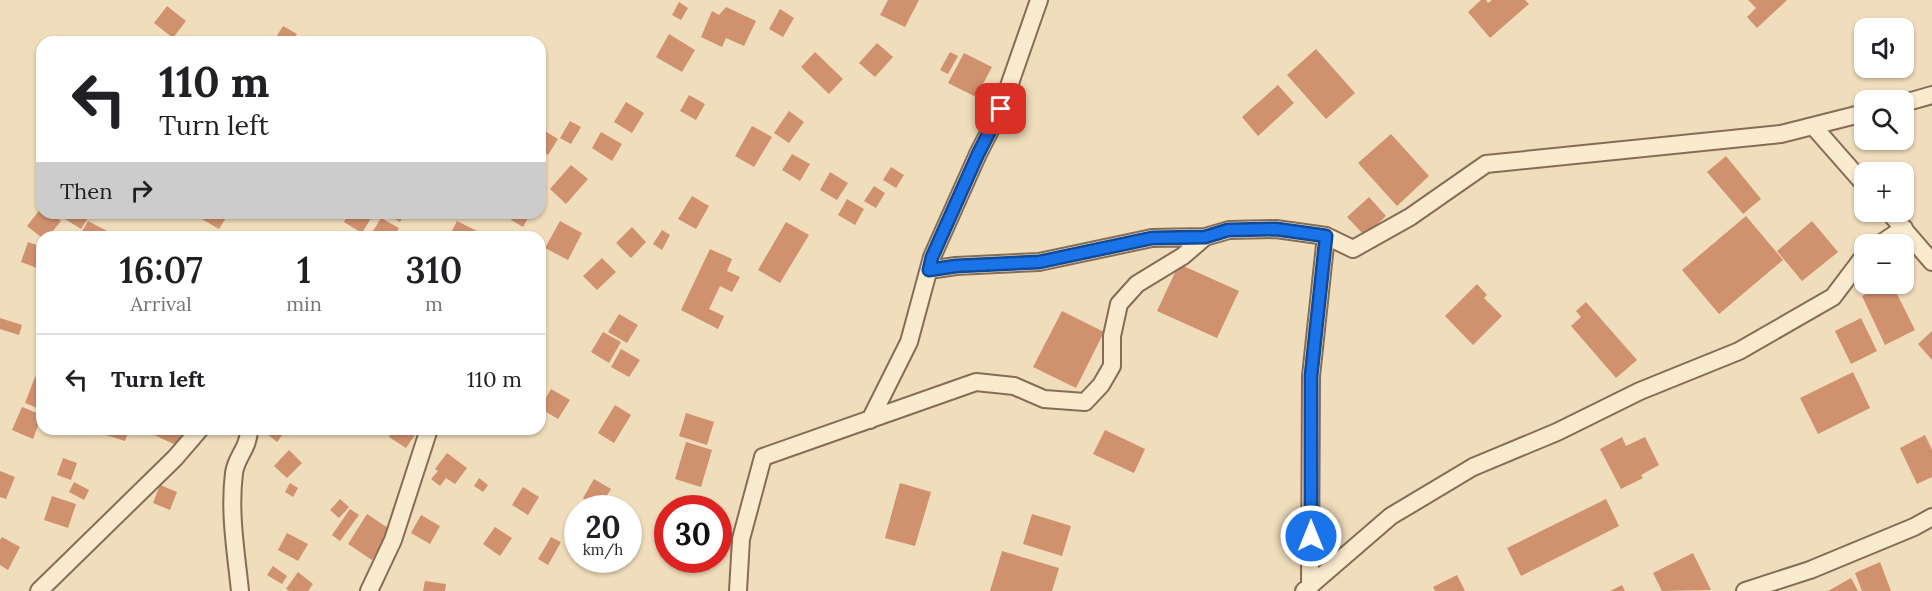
<!DOCTYPE html>
<html lang="en">
<head>
<meta charset="utf-8">
<style>
	body { margin:0; font-family:Lora,serif; background:#f2f2f2; color:#202124; height:100vh; display:flex; flex-direction:column; font-size:22px; white-space:nowrap }
	* { box-sizing:border-box; margin:0 }
	p { font-size:20px; color:#757577 }
	.icon { flex:none; width:33px; height:33px; fill:none; stroke:currentColor; stroke-width:2; stroke-linecap:round; stroke-linejoin:round }
	.map { position:relative; flex:1; overflow:hidden }
	.panel { position:absolute; left:36px; top:231px; width:510px; height:204px; display:flex; flex-direction:column; background:#fff; border-radius:18px; box-shadow:0 2px 4px #0004 }
	.panel>* { flex:none }
	.banner { position:absolute; left:36px; top:36px; width:510px; height:183px; border-radius:18px; box-shadow:0 2px 4px #0004; background:#fff; color:#202124; overflow:hidden }
	.fabs { position:absolute; left:1854px; top:18px; display:grid; gap:12px }
	.fabs a { display:grid; place-items:center; width:60px; height:60px; border-radius:12px; background:#fff; box-shadow:0 2px 4px #0004; font-size:30px }
	.speed { position:absolute; left:564px; top:495px; display:flex; gap:12px; font-size:30px; font-weight:700; text-align:center }
	.speed>* { display:grid; place-content:center; width:78px; height:78px; border-radius:50%; background:#fff; box-shadow:0 2px 4px #0004; line-height:1 }
	.speed small { font-size:15px; font-weight:400 }
	.speed .limit { border:9px solid #d22; background:#fff; color:#111 }
	.pin { position:absolute; display:grid; place-items:center; width:51px; height:51px; color:#fff; margin:-26px; border-radius:12px; box-shadow:0 3px 9px #0006 }
	.me { position:absolute; width:66px; margin:-33px; rotate:0deg; stroke-linejoin:round; filter:drop-shadow(0 0 4px #0008) }
	.turn { display:flex; align-items:center; gap:21px; height:126px; padding:0 24px; font-size:27px }
	.turn .icon { width:78px; height:78px; stroke-width:2.5 }
	.turn b { display:block; font-size:42px; line-height:51px }
	.then { display:flex; align-items:center; height:57px; padding:0 24px; background:#0003; gap:12px; font-size:22px }
	.eta { display:flex; justify-content:space-evenly; align-items:center; height:102px; text-align:center }
	.eta b { font-size:36px; font-weight:600; line-height:42px }
	ul { padding:0; list-style:none }
	li { display:flex; align-items:center; gap:18px; height:90px; padding:0 24px; border-top:2px solid #e0e0e0 }
	li div { flex:1 }
	li b { display:block; font-size:22px }
	li em { font-style:normal }
	.map>svg:first-child { display:block }
	.building { fill:#d0916f }
	.lines { fill:none; stroke-linecap:round; stroke-linejoin:round }
	.minor-casing { stroke:#876c55; stroke-width:20 }
	.minor { stroke:#faebcf; stroke-width:16 }
	.route-casing { stroke:#114b97; stroke-width:15 }
	.route { stroke:#1a73e8; stroke-width:10 }
</style>
</head>
<body>
<div class="map">
<svg width="1932" height="591" viewBox="0 0 1932 591">
	<rect width="100%" height="100%" fill="#f0ddbb"/>
	<!-- building -->
	<path class="building" d="M888,0H919L905,27L880,15Z
		M1481,0H1486L1488,3L1492,0H1525L1529,4L1490,38L1468,12Z
		M1748,0H1787L1757,28L1747,17L1756,8Z
		M679,2L688,8L681,20L672,15Z
		M167,6L186,21L173,38L154,23Z
		M726,7L756,21L744,46L726,38L722,47L701,37L712,11L719,15Z
		M780,9L794,18L783,37L769,29Z
		M283,26L297,34L292,42H273Z
		M669,34L695,50L682,72L656,57Z
		M877,43L893,57L875,77L859,63Z
		M1316,49L1355,93L1326,119L1287,75Z
		M815,52L843,79L829,94L801,67Z
		M950,52L958,56L948,74L940,70Z
		M964,53L992,67L976,97L948,83Z
		M1278,85L1294,103L1258,136L1242,117Z
		M689,95L705,104L696,120L680,111Z
		M626,102L644,113L632,133L614,122Z
		M789,111L804,122L789,143L774,133Z
		M570,121L581,127L571,144L560,138Z
		M752,126L772,137L754,167L735,156Z
		M540,128L558,139L548,155L540,150Z
		M601,132L622,144L612,161L592,148Z
		M1391,134L1429,176L1397,206L1358,163Z
		M792,154L810,164L800,181L782,170Z
		M1726,156L1761,199L1743,214L1707,172Z
		M571,165L588,179L566,204L550,189Z
		M891,167L904,175L896,188L883,180Z
		M830,172L848,183L837,200L820,190Z
		M874,186L885,193L876,208L864,201Z
		M692,196L709,206L696,229L678,219Z
		M1369,197L1386,216L1365,236L1347,217Z
		M847,199L864,209L855,225L838,215Z
		M42,207V213H50L61,221L48,237H41L27,226Z
		M68,213H87L90,215L81,229L65,219Z
		M203,213H229L219,229L200,218Z
		M349,213H374L362,233L344,222Z
		M385,213H405L400,222Z
		M516,213H531L523,227L511,220Z
		M1746,216L1783,260L1719,314L1682,270Z
		M381,218L399,228L394,237L370,236Z
		M88,221L107,231L103,237H79Z
		M457,221L483,234L481,237H449Z
		M560,221L582,233L568,260L545,248Z
		M1812,221L1838,252L1802,281L1777,251Z
		M786,222L809,235L780,283L758,270Z
		M632,227L646,242L631,258L616,243Z
		M662,230L670,235L662,250L653,244Z
		M340,232L350,237H337Z
		M28,242L42,247V254L37,268L21,262Z
		M710,249L732,259L727,271L740,277L732,292L720,286L709,309L724,316L718,329L681,310Z
		M602,258L616,272L597,290L583,276Z
		M1179,264L1239,291L1217,338L1157,311Z
		M1477,284L1487,295L1484,298L1502,316L1473,345L1445,316Z
		M1887,284H1892L1915,330L1885,345L1862,296Z
		M1586,302L1637,360L1616,378L1571,326L1581,317L1576,311Z
		M1062,311L1104,332L1076,388L1033,367Z
		M619,314L638,325L627,343L608,332Z
		M0,318L22,325L19,335L0,329Z
		M1861,318L1877,351L1851,364L1835,331Z
		M1932,331V360L1918,344Z
		M603,332L621,342L609,363L591,352Z
		M621,349L640,360L629,377L611,367Z
		M1853,372L1870,408L1818,434L1800,398Z
		M35,377L42,379V410L25,403Z
		M551,389L570,400L558,419L540,408Z
		M615,405L631,415L614,443L598,433Z
		M22,407L42,415L33,439L12,430Z
		M686,413L714,422L707,445L679,436Z
		M108,429H129L125,441L106,435Z
		M154,429H186L178,446L152,434Z
		M261,429H287L277,442Z
		M394,429H419L406,448L389,437Z
		M1105,430L1145,449L1134,473L1093,454Z
		M1925,435L1932,450V477L1917,484L1900,448Z
		M1622,437L1626,446L1645,437L1659,465L1641,475L1643,478L1621,489L1600,449Z
		M686,442L712,450L701,487L675,479Z
		M289,450L302,463L287,478L274,466Z
		M447,453L467,468L455,484L446,478L440,486L431,479L438,471L435,469Z
		M63,458L77,463L71,480L57,475Z
		M0,471L15,477L6,499L0,497Z
		M479,478L488,485L483,492L474,486Z
		M594,479L611,489L599,508L583,498Z
		M74,482L89,490L84,500L69,492Z
		M290,483L298,488L293,497L285,492Z
		M900,483L931,492L915,546L885,538Z
		M160,485L177,492L170,510L153,503Z
		M523,487L539,497L528,515L512,505Z
		M52,496L76,504L68,528L44,520Z
		M340,499L349,507L339,518L330,510Z
		M1606,499L1619,526L1521,576L1507,548Z
		M350,509L359,515L340,541L332,535Z
		M367,514L391,530L372,560L348,544Z
		M1032,514L1071,526L1062,556L1023,544Z
		M421,515L440,526L430,544L411,533Z
		M495,527L512,538L500,556L483,544Z
		M287,533L308,544L298,561L278,550Z
		M2,537L20,547L8,570L0,565V540Z
		M551,537L561,542L548,565L538,559Z
		M1002,551L1059,568L1052,591H990Z
		M1693,553L1711,590L1662,591L1653,573Z
		M1880,562L1891,591H1862L1855,573Z
		M273,566L287,576L282,584L267,575Z
		M298,572L313,584L308,591H289L286,589Z
		M1457,575L1465,591H1435L1433,587Z
		M1851,578L1858,591H1828Z
		M425,581L446,584L445,591H423Z
		M1622,585L1625,591H1610Z"/>
	<g class="lines">
		<defs>
			<path id="minor" d="M1904,103L1932,95
				M1813,126L1864,184
				M1889,212L1932,262
				M1880,244L1904,228
				M929,270L956,266L1039,262L1152,238L1205,237
				M870,420L909,342L932,257L978,154L1001,109L1039,0
				M1310,587L1311,376L1326,236
				M39,591L175,458L200,429
				M240,591C236,552 229,513 234,473C236,457 249,448 249,429
				M369,591L393,540L429,429
				M738,591L741,539L763,457L976,382L1014,386L1044,399L1085,402L1101,385L1112,366V336L1119,304L1137,284L1183,256L1205,237L1229,230L1276,229L1326,236L1353,249L1410,217L1486,164L1781,134L1864,113
				M1304,591L1391,516L1473,467L1557,432L1640,391L1739,351L1833,297L1864,256
				M1745,591L1810,570L1914,527L1932,517"/>
		</defs>
		<!-- minor casing -->
		<use href="#minor" class="minor-casing"/>
		<!-- minor -->
		<use href="#minor" class="minor"/>
	</g>
	<g class="lines">
		<defs>
			<path id="route" d="M1001,109L978,154L932,257L929,270L956,266L1039,262L1152,238L1205,237L1228,230L1276,229L1326,236L1311,376V536"/>
		</defs>
		<!-- route casing -->
		<use href="#route" class="route-casing"/>
		<!-- route -->
		<use href="#route" class="route"/>
	</g>
</svg>
<div class="fabs">
<a><svg class="icon" aria-label="sound" viewBox="0 0 24 24"><path d="M4 9h4l5-4v14l-5-4H4zM17 9q2 3 0 6"/></svg></a>
<a><svg class="icon" aria-label="search" viewBox="0 0 24 24"><circle cx="10" cy="10" r="6"/><path d="M15 15l6 6"/></svg></a>
<a>+</a>
<a>−</a>
</div>
<div class="speed"><div>20<small>km/h</small></div><div class="limit">30</div></div>
<div class="pin" style="left:1001px;top:109px;background:#d93025"><svg class="icon" aria-label="arrive" viewBox="0 0 24 24"><path d="M6 21V4h12l-3 4 3 4H6"/></svg></div>
<svg class="me" style="left:1311px;top:536px" viewBox="-20 -20 40 40"><circle r="17" fill="#1a73e8" stroke="#fff" stroke-width="3"/><path d="M0-11L8 9 0 5-8 9z" fill="#fff"/></svg>
<div class="banner">
<div class="turn"><svg class="icon" aria-label="left" viewBox="0 0 24 24"><path d="M17 20v-9H6M10 6l-5 5 5 5"/></svg><div><b>110 m</b>Turn left</div></div>
<div class="then">Then<svg class="icon" aria-label="right" viewBox="0 0 24 24"><path d="M7 20v-9h11M14 6l5 5-5 5"/></svg></div>
</div>
<section class="panel">
<div class="eta">
<div><b>16:07</b><p>Arrival</p></div>
<div><b>1</b><p>min</p></div>
<div><b>310</b><p>m</p></div>
</div>
<ul>
<li><svg class="icon" aria-label="left" viewBox="0 0 24 24"><path d="M17 20v-9H6M10 6l-5 5 5 5"/></svg><div><b>Turn left</b></div><em>110 m</em></li>
</ul>
</section>
</div>
</body>
</html>
